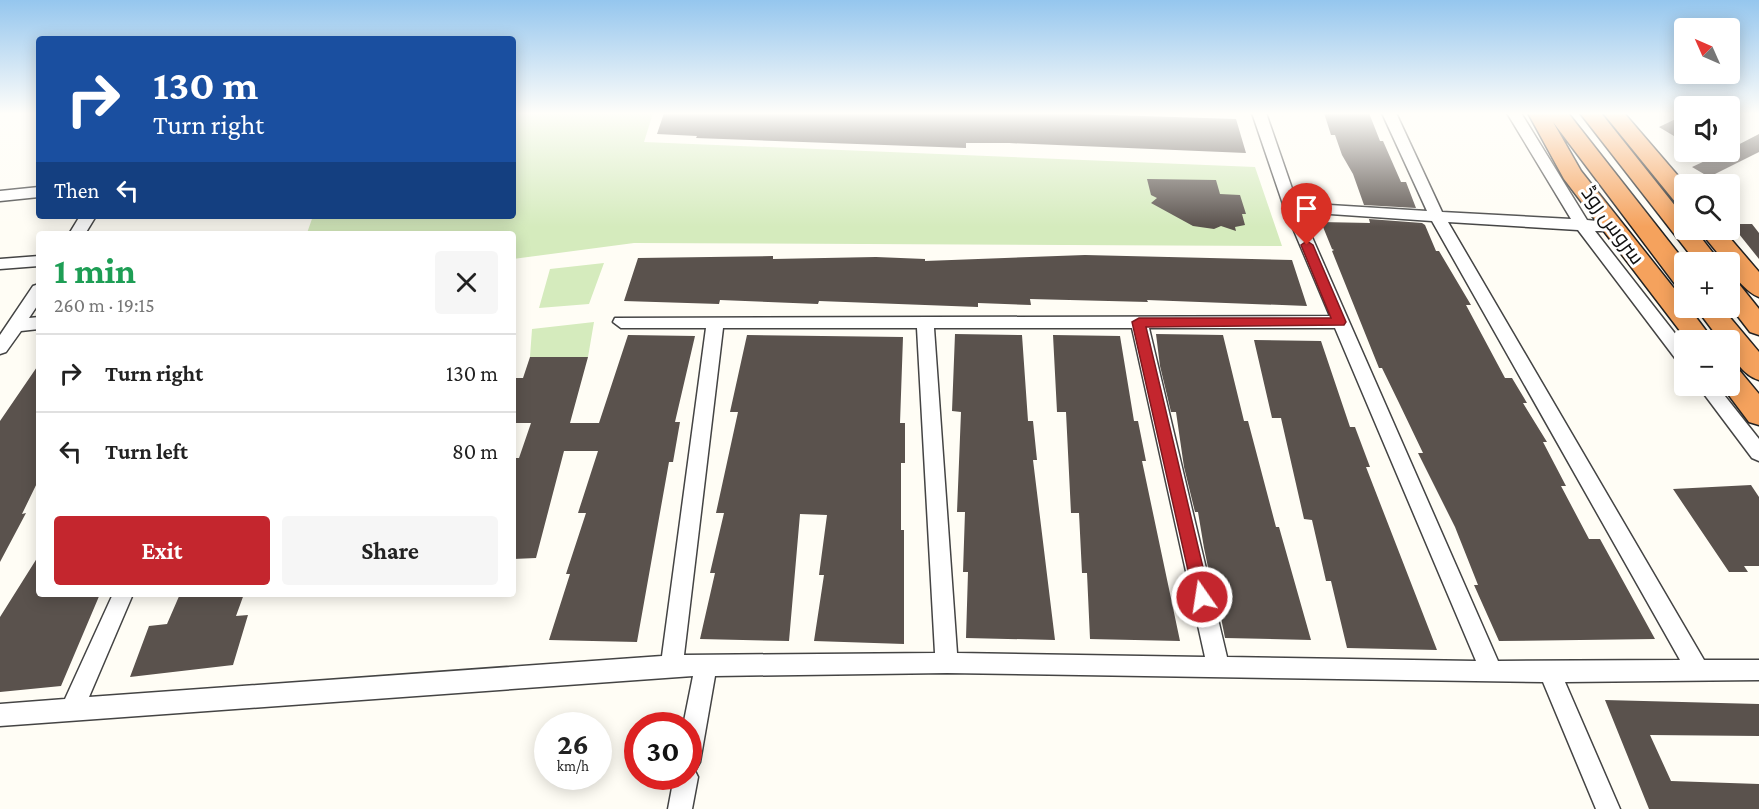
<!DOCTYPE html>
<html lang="en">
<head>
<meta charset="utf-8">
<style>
	body { margin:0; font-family:"Crimson Pro",Cairo,serif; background:#f6f6f6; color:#222; height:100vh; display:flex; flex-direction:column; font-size:22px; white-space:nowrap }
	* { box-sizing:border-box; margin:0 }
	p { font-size:20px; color:#767676 }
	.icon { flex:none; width:33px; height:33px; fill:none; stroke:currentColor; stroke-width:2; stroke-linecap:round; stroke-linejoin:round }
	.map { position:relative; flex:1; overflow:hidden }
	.details { position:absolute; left:36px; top:231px; width:480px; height:366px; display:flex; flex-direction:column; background:#fff; border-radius:6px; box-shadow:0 3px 15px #0003 }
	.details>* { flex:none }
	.banner { position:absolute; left:36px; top:36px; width:480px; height:183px; border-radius:6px; box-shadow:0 3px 15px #0003; background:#1a4fa0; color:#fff; overflow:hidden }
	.needle { width:39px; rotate:315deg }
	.controls { position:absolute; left:1674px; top:18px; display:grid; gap:12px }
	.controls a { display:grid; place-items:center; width:66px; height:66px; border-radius:6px; background:#fff; box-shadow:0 3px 15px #0003; font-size:30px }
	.speed { position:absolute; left:534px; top:712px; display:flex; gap:12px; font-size:30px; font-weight:700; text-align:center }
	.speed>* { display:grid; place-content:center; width:78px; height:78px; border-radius:50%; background:#fff; box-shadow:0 3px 15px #0003; line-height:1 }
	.speed small { font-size:15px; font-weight:400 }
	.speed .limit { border:9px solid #d22; background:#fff; color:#111 }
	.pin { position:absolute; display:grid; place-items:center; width:51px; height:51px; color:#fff; margin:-62px -26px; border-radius:50% 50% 50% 0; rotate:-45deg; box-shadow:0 0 6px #0007 }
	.pin .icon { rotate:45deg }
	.me { position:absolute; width:66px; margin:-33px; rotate:347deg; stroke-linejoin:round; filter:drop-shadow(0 0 4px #0008) }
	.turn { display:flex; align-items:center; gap:21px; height:126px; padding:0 18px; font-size:27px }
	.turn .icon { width:78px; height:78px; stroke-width:2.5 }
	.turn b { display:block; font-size:42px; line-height:51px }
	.then { display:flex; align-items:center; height:57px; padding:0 18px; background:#0003; gap:12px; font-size:22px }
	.round { display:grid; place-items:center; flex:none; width:63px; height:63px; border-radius:6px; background:#f6f6f6 }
	.head { display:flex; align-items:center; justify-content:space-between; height:102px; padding:0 18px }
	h1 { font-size:36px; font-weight:700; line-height:45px; color:#1e9e55 }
	.primary-button { display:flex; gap:12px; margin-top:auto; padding:12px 18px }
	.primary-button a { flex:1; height:69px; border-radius:6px; background:#c4262e; color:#fff; font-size:24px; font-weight:700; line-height:69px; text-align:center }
	.primary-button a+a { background:#f6f6f6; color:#222 }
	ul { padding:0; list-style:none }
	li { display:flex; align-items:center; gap:18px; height:78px; padding:0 18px; border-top:2px solid #e0e0e0 }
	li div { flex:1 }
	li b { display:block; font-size:22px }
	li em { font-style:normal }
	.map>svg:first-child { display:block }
	.green { fill:#d5ebbd }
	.building { fill:#5a524d }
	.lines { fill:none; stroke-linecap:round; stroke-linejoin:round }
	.minor-casing { stroke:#444; stroke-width:3 }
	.highway-casing { stroke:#222; stroke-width:3 }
	.minor { fill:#fff; fill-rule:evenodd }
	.highway { fill:#f5a25d; fill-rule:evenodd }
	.route { fill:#c4262e; stroke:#7f191e; stroke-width:1.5 }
	.labels { text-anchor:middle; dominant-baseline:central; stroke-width:6; stroke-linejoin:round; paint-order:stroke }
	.street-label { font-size:21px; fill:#111; stroke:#fff }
</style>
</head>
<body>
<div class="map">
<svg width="1759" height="809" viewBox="0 0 1759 809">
	<rect width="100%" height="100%" fill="#fffdf5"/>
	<!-- green -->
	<path class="green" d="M513,113H653L644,142L1255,167L1282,246L634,243L513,259V234L307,233L313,216H513Z
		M604,263L589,304L539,308L550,269Z
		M594,322L588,357H530L532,329Z"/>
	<!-- building -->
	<path class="building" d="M664,113H1051L1236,119L1246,153L1009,143H966V148L696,138L697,136L657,134Z
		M1324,113H1369L1380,141H1383L1401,182H1406L1416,208L1364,205L1353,174L1342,155L1335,135H1331Z
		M1684,115V131L1674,136L1659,127Z
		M1759,134V152L1709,177L1692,167L1724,152H1730V149Z
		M1147,179L1216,180L1220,194L1240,195L1246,214H1242L1245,225L1235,227L1236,231L1221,226L1214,229L1193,226L1151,203L1157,198L1151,195Z
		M1369,219L1422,223L1425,225L1436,251H1439L1471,305H1466L1505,378H1512L1527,403H1523L1547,442H1543L1566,486H1561L1589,539H1600L1655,639L1499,641L1474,585H1478L1455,527L1418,453H1423L1400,405L1382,368H1379L1332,251L1334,250L1332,249L1321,222L1370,223Z
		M1731,224H1752L1759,233V259Z
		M773,256V259L876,257L925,259V261L1085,255L1292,260L1307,306L1147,300L1148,302L1030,299L1031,305L978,303V307L819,301L818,304L720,300L719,304L624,301L638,258Z
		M955,334L1022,335L1028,421H1033L1037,460H1033L1055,640L966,638L968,572H963L965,512H957L961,412L952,411Z
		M1156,334L1223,335L1244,421H1248L1276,527H1279L1311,640L1225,638L1212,572H1209L1204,548L1198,512H1195L1184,467L1176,412H1171L1160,366Z
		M628,335L695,336L675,422H680L673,462H669L637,642L549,640L570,574H566L586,513H578L598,451H564L536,558L513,559V458H519L531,423H513V378H523L530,357H588L570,423H599Z
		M747,335L903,337L900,423H905V463H901V530H904V644L814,641L824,575H819L827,515L800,514L789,641L700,639L715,573H710L724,513H716L738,412H730Z
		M1053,335L1120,336L1134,421H1138L1146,461H1142L1180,641L1090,639L1087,573H1082L1079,513H1071L1066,412H1057Z
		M1254,340L1321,341L1350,427H1355L1370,467H1366L1437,650L1347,648L1331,581H1326L1312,520L1304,519L1281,418H1272Z
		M39,364V479L22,514L26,513L0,562V421Z
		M1751,485L1759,497V566H1744L1748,572H1729L1673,489Z
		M39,555V594H100L61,686L0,692V617Z
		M180,594H244L236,616L248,615L233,665L130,677L149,626L167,624Z
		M1605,700L1759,704V736L1650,735L1671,781L1759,784V809H1649Z"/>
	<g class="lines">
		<defs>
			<path id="minor" d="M1252,113H1266L1297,203L1427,211L1382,113H1396L1442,212L1571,219L1507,113H1521L1587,220L1616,223L1619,227L1616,231H1595L1684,345V363L1678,362L1578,230L1448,222L1704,660H1759V680L1565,682L1620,809H1596L1543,682L947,673L715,676L700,762L695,771L698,777L692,809H668L674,777H688V726H683L693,676L0,726V704L65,699L113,594H133L89,697L662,656L706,328H621L613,322L615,318L1330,316L1284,207ZM1301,212L1432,221L1680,660L1498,661ZM723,328H917L935,653L684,655ZM934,328H1132L1205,657L957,653ZM1149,328H1335L1476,661L1227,657Z
				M39,187V197L0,201V191Z
				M80,216H96L85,234H69Z
				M39,256V266L0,269V259Z
				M39,284V303L29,318L39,317V329L21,331L6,352L0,354V335L33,286Z
				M1698,386H1717L1759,439V461L1752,458Z"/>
			<path id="highway" d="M1528,113H1568L1685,262L1684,286L1675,284L1553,122L1581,171L1684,301V308H1689L1713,340H1687L1564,179Z
				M1580,113H1601L1684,217V230H1695L1720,262H1696Z
				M1603,113H1624L1685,184L1684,205L1676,203Z
				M1699,230H1723L1759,272V297C1748,293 1730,275 1730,262H1725Z
				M1730,281L1739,284L1759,309V335L1750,332L1730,306Z
				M1696,308H1722L1759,352V380C1743,375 1730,357 1730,340H1720Z
				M1730,367L1739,370L1759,394V425L1749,422L1722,386H1730Z"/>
		</defs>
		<!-- minor casing -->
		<use href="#minor" class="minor-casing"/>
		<!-- highway casing -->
		<use href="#highway" class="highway-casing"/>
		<!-- minor -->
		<use href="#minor" class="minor"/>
		<!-- highway -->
		<use href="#highway" class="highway"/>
	</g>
	<!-- sky -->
	<linearGradient id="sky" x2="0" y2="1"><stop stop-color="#95c6ee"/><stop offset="0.5" stop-color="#fffefa"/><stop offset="1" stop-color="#fffefa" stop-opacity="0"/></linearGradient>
	<rect width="1759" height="227" fill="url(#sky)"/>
	<!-- route -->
	<path class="route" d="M1307,241L1313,245L1346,322L1344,325L1146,327L1210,597L1208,602L1202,604L1196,602L1194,597L1132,322L1139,318H1331L1301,245Z"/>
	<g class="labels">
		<!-- street labels -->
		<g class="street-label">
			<text transform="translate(1613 225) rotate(54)">سروس روڈ</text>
		</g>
	</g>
</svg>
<div class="controls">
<a><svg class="needle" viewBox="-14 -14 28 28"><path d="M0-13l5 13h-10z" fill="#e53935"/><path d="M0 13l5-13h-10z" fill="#767676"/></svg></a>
<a><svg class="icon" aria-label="sound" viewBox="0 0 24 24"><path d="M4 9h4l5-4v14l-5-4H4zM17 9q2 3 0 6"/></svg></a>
<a><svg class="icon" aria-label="search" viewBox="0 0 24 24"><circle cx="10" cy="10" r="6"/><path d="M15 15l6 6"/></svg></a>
<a>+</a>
<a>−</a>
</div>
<div class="speed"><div>26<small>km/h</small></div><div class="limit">30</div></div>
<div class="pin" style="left:1307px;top:245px;background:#d93025"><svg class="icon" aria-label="arrive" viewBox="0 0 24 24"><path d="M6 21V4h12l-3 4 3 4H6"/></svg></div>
<svg class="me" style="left:1202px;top:597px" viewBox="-20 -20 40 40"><circle r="17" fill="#c4262e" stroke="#fff" stroke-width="3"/><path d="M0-11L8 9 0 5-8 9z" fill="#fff"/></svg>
<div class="banner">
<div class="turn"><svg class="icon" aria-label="right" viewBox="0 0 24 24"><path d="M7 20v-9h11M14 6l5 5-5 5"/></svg><div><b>130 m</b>Turn right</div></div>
<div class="then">Then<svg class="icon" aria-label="left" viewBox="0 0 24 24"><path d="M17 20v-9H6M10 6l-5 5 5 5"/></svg></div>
</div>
<section class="details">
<div class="head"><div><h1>1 min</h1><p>260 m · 19:15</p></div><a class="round"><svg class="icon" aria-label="close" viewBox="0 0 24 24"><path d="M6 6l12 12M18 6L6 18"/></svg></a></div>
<ul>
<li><svg class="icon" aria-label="right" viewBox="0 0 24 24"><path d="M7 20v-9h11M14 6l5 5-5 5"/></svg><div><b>Turn right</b></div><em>130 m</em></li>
<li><svg class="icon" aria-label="left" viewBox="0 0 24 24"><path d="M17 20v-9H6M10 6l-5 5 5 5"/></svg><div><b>Turn left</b></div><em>80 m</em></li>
</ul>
<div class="primary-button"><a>Exit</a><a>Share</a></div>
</section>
</div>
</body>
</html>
